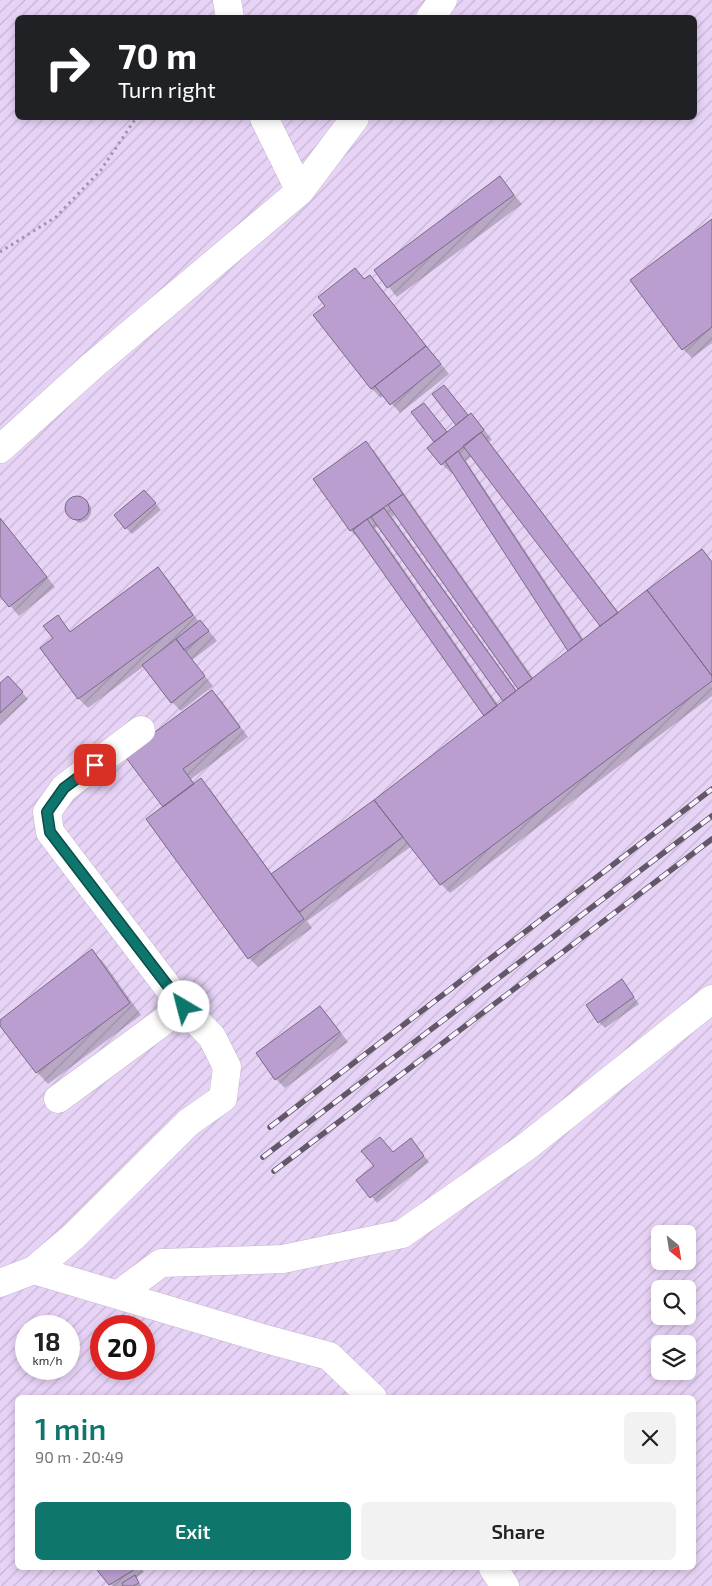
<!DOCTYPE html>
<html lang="en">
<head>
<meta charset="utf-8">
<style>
	body { margin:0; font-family:"Exo 2",sans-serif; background:#f2f2f2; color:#222; height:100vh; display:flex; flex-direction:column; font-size:19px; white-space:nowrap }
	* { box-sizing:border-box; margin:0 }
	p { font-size:16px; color:#767676 }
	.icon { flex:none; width:28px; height:28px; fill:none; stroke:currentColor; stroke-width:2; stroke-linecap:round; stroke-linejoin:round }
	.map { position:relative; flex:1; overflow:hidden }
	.sheet { position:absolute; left:15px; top:1395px; width:681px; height:175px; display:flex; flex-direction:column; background:#fff; border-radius:8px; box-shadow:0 2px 8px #0003 }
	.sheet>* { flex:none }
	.banner { position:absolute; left:15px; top:15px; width:682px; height:105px; border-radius:8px; box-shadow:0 2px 8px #0003; background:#202124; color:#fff; overflow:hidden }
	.needle { width:32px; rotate:150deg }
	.controls { position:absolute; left:651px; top:1225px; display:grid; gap:10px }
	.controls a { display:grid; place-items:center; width:45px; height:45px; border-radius:8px; background:#fff; box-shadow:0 2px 8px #0003; font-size:25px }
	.speed { position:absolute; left:15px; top:1315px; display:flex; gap:10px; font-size:25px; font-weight:700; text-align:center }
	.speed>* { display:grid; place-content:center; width:65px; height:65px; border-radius:50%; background:#fff; box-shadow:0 2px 8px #0003; line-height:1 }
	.speed small { font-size:12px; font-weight:400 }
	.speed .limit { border:8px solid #d22; background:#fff; color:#111 }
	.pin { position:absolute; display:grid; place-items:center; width:42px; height:42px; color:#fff; margin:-21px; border-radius:10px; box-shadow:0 2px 8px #0006 }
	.me { position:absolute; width:55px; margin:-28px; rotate:323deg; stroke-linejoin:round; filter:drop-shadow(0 0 4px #0008) }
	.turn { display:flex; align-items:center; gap:18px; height:105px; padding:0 20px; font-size:22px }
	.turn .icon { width:65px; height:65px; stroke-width:2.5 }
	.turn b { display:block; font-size:35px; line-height:42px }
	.round { display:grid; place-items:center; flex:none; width:52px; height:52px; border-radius:8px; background:#f2f2f2 }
	.headline { display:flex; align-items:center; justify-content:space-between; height:85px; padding:0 20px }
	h1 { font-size:30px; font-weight:600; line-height:38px; color:#0f766e }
	.action { display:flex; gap:10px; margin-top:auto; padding:10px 20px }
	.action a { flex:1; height:58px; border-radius:8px; background:#0f766e; color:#fff; font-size:20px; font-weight:600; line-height:58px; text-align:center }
	.action a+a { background:#f2f2f2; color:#222 }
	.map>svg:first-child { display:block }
	.industrial { fill:url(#industrial-furrows); fill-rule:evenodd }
	.shadow { fill:#0003; fill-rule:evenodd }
	.building { fill:#bb9ed0; stroke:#796a84 }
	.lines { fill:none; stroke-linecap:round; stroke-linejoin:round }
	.minor-casing { stroke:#c4b4d0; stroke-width:29 }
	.path { stroke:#a295ab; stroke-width:3; stroke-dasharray:2.5 4; stroke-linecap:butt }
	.minor { stroke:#fff; stroke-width:28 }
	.rail-casing { stroke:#625868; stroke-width:5.5 }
	.rail { stroke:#f9f3ff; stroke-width:4; stroke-dasharray:11; stroke-linecap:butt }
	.route-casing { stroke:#0a4d48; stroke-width:12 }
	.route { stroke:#0f766e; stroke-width:9 }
</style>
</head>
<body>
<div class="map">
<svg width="712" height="1586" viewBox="0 0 712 1586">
	<defs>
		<pattern id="industrial-furrows" width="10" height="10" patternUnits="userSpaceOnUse" patternTransform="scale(1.25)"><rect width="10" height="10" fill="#e7d3f6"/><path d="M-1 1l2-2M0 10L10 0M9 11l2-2" fill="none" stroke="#c5b4d2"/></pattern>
	</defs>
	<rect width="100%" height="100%" fill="#f2e1fe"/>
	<!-- industrial -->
	<path class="industrial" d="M0,0H712V1586H0ZM18,18H695V118H18ZM660,1234H688V1261H660ZM660,1289H688V1316H660ZM26,1326H69V1369H26ZM101,1326H144V1369H101ZM660,1344H688V1371H660ZM18,1398H694V1568H18Z"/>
	<!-- shadow -->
	<path class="shadow" d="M500,178L522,204L397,297L375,270Z
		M712,221V343L692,358L683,349Z
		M355,270L365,280L370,277L379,286L449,374L400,413L384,395L381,398L372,389L315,315L327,306Z
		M444,386L469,416L471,415L480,424L492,440L489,442L619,613L702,550L711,560L712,696L450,893L441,884L412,846L307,921L312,928L258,967L249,958L148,819L164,807L212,691L221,700L248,737L191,779L195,785L201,780L210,789L272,874L375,801L485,716L360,540L351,531L315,479L366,443L375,452L534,679L569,651L453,471L451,473L442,464L436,442L413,412L424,404L448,433L458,425ZM472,456L602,626L584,640L466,461ZM396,514L520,689L517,691L392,517ZM379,526L505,701L499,706L375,528Z
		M150,497L161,510L132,534L126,528Z
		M76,498L86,501L91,507V514L87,520L80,523L70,517L66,507L69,501Z
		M0,518L55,587L19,616L0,594Z
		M158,569L167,578L199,622L209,631L217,641L192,660L213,686L181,711L172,702L144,666L88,708L79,699L41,648L54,638L57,617L71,633Z
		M8,677L28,699L0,725V685Z
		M92,951L104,963L141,1015L48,1084L37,1072L0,1024V1022Z
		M622,981L639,1004L605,1028L599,1022Z
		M320,1008L329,1017L348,1042L285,1088L276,1079Z
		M416,1146L429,1162L377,1203L358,1180L393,1153Z
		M103,1568H141L144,1572L136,1578L141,1586H112L98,1570Z"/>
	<!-- building -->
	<path class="building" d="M500,176L514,195L387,288L374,270Z
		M712,219V327L682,350L630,280Z
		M355,268L364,279L370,275L426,346L371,389L313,315L325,306L318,297Z
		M426,346L441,364L390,405L375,386Z
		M444,385L468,415L456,425L432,394Z
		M424,403L447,432L434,442L411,412Z
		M471,413L484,430L441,465L427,448Z
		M481,432L618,613L600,626L463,446Z
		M366,441L403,494L350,531L313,479Z
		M458,451L582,640L568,651L445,461Z
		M144,490L156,503L125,529L114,515Z
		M403,494L532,679L518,689L388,505Z
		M65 508a12 12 0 1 1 24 0a12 12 0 1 1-24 0Z
		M384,508L516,691L503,701L371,517Z
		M0,518L47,577L9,607L0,596Z
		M367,519L497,706L484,716L353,530Z
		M702,549L712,562V676L647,590Z
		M158,567L193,615L78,699L40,648L53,638L43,626L58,615L70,632Z
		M647,590L712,676V681L440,885L374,800Z
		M200,620L209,631L184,650L176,639Z
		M176,639L205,676L171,703L142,665Z
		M8,676L23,692L0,713V683Z
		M212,690L240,727L183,769L194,784L163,807L124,755Z
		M201,778L304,919L248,959L146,819Z
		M374,800L403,837L299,912L271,874Z
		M92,949L130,1003L36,1073L0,1026V1020Z
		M622,979L634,997L598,1023L586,1005Z
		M320,1006L340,1032L275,1080L256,1053Z
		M380,1137L393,1152L411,1138L424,1156L370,1198L356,1180L374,1166L361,1151Z
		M100,1568H137L109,1585L97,1570Z
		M135,1575L139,1583L133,1586H123L122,1583Z"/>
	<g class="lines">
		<defs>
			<path id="minor" d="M227,0L230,18
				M430,18L443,0
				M264,118L300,191
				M0,449L92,366L300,191L355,118
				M58,1099L183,1007
				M34,1270L262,1338L329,1356L373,1398
				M0,1283L34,1270L73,1237L189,1122L223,1098L227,1067L212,1037L183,1007L50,832L47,812L64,788L141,730
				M119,1294L161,1263L283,1259L402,1234L526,1147L712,999
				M493,1568L505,1586"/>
		</defs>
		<!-- minor casing -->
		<use href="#minor" class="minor-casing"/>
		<!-- path -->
		<path class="path" d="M0,252L56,217L101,170L136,118"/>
		<!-- minor -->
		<use href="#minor" class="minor"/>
		<defs>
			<path id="rail" d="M270,1127L712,789
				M263,1157L712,816
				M274,1171L712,839"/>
		</defs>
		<!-- rail casing -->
		<use href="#rail" class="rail-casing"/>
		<!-- rail -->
		<use href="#rail" class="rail"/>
	</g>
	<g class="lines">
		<defs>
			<path id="route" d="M95,765L64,788L47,812L50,832L184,1007"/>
		</defs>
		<!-- route casing -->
		<use href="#route" class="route-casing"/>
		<!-- route -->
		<use href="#route" class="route"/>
	</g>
</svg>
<div class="controls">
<a><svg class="needle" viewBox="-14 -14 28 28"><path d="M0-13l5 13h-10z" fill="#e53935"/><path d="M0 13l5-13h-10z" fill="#767676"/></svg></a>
<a><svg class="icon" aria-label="search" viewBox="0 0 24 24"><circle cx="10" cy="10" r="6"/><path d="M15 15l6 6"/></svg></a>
<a><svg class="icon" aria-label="layers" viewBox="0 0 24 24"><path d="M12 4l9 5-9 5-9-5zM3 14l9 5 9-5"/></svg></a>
</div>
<div class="speed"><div>18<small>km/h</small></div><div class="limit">20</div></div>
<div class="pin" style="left:95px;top:765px;background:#d93025"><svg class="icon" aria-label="arrive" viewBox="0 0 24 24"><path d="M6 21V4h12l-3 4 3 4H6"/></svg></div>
<svg class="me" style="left:184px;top:1007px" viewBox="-20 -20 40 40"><circle r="19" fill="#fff"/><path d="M0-13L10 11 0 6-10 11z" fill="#0f766e"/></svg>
<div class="banner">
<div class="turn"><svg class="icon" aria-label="right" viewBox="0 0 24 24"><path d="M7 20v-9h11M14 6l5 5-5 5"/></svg><div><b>70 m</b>Turn right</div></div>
</div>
<section class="sheet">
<div class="headline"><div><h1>1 min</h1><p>90 m · 20:49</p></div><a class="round"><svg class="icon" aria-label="close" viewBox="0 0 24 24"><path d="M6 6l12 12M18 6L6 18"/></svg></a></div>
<div class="action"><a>Exit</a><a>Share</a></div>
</section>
</div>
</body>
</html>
